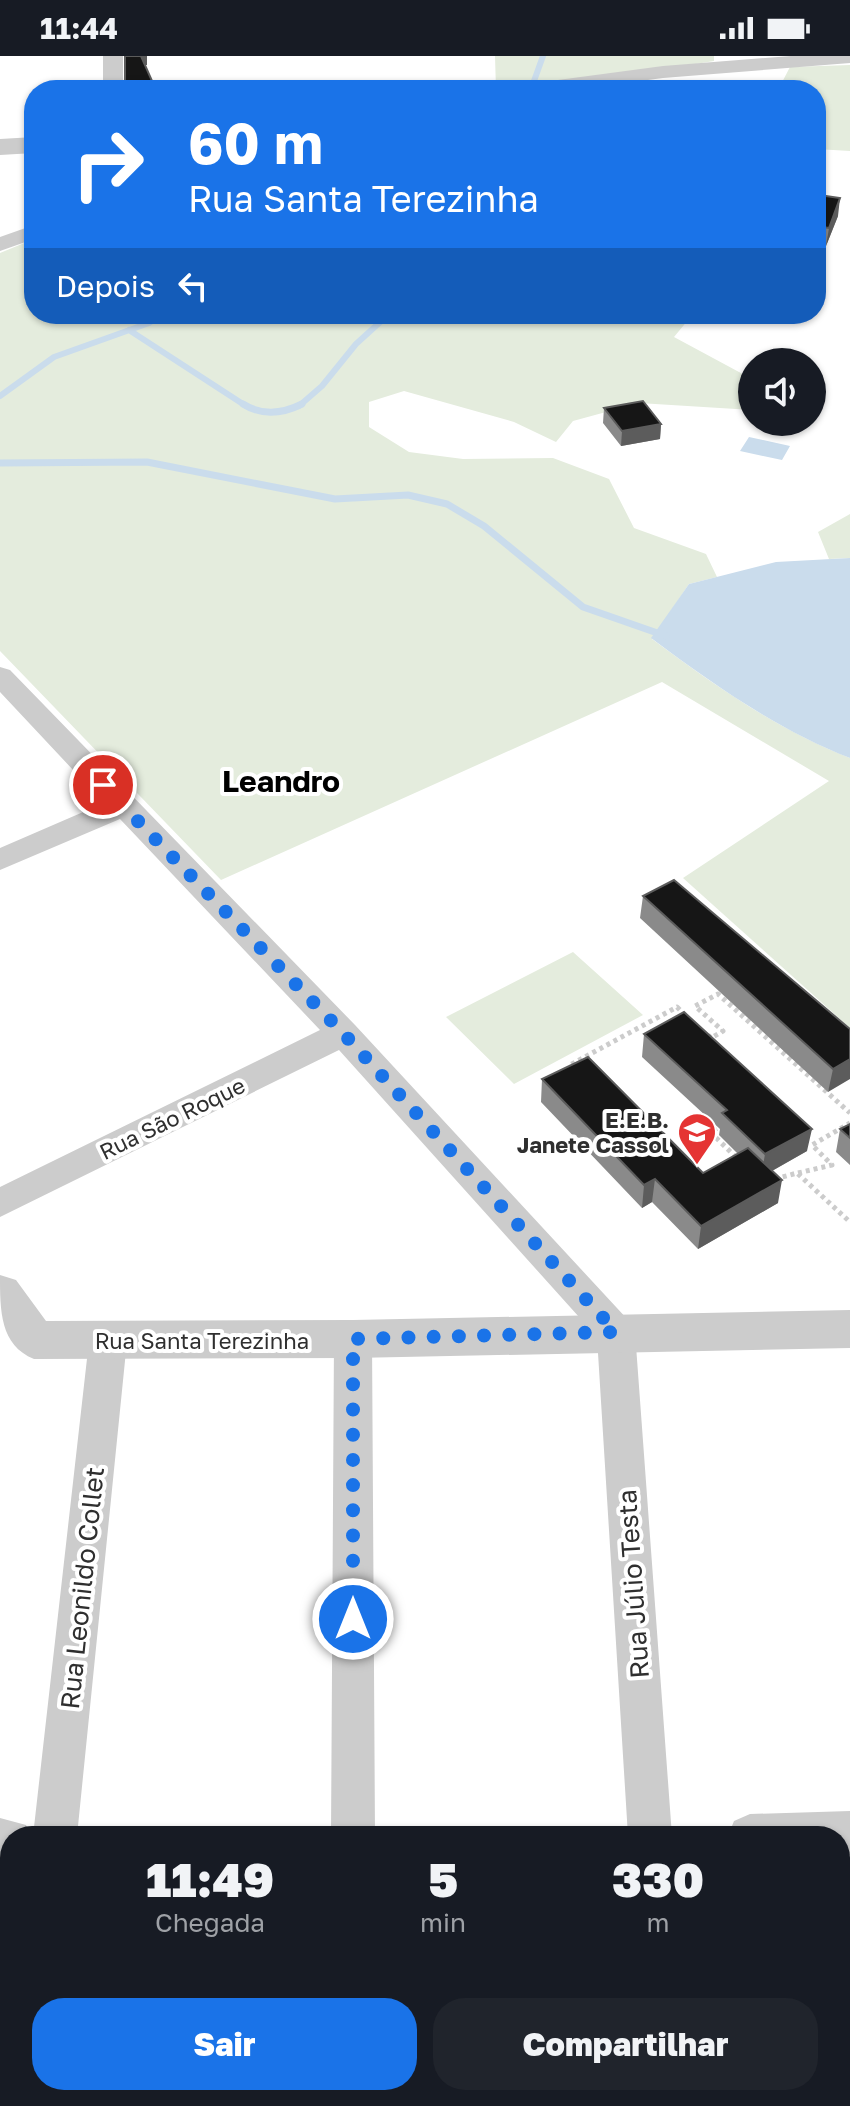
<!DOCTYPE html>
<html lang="pt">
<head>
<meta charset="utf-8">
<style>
	body { margin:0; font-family:"Golos Text",sans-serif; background:#20242c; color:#f1f3f6; height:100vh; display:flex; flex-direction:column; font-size:30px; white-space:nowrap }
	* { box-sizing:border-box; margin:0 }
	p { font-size:26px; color:#9ea1a6 }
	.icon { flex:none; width:44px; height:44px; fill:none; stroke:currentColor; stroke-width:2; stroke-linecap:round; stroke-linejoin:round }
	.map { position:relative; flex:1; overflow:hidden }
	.drawer { position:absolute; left:0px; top:1770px; width:850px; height:280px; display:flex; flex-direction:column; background:#171b24; border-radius:32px 32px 0 0; box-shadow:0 2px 6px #0004 }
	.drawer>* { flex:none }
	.top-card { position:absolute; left:24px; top:24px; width:802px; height:244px; border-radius:32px; box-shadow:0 2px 6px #0004; background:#1a73e8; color:#fff; overflow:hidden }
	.controls { position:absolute; left:738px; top:292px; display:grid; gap:16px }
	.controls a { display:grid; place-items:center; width:88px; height:88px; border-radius:50%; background:#171b24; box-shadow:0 2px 6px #0004; font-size:40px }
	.pin { position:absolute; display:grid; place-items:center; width:68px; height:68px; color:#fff; margin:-34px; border:4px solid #fff; border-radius:50%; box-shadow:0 2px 8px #0007 }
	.me { position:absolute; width:88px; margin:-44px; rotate:0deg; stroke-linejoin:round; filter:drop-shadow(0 0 6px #0008) }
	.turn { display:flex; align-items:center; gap:28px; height:168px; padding:0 32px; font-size:36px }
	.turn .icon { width:104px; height:104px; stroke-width:2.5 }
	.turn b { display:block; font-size:56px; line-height:68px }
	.then { display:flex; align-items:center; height:76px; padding:0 32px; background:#0003; gap:16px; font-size:30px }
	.eta { display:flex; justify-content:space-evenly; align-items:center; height:136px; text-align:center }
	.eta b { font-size:48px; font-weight:800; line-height:56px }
	.cta { display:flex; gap:16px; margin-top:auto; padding:16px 32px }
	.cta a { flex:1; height:92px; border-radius:32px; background:#1a73e8; color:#fff; font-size:32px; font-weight:800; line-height:92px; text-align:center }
	.cta a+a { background:#20242c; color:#f1f3f6 }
	.status { display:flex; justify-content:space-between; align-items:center; height:56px; padding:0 40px; background:#171b24; direction:ltr }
	.status svg { height:22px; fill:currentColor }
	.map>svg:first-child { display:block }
	.green { fill:#e4ecdd }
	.water { fill:#cadcec }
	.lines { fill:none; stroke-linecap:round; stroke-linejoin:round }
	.stream-far1 { stroke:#cadcec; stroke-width:6 }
	.stream { stroke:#cadcec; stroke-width:7 }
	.path { stroke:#ccc; stroke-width:5; stroke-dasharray:4 4; stroke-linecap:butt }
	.minor { fill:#ccc; fill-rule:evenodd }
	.tertiary { fill:#ccc; fill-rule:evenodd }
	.wall { fill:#8a8a8a }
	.shaded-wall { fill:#5c5c5c }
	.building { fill:#161616; stroke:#5c5c5c; stroke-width:2 }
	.route { stroke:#1a73e8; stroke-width:14; stroke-dasharray:0 25.2 }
	.labels { text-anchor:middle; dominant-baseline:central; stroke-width:8; stroke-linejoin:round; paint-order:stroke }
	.street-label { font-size:22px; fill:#2f2f2f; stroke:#fff }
	.poi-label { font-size:22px; font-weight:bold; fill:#2f2f2f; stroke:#fff; text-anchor:end }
	.near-street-label { font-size:26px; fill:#2f2f2f; stroke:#fff }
	.district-label { font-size:30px; font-weight:bold; fill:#000; stroke:#fff }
</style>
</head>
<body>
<div class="status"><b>11:44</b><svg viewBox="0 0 49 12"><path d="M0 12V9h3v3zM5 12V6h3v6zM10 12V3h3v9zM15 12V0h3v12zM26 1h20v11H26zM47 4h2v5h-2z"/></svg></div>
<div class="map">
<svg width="850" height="2050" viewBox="0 0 850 2050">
	<rect width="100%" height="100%" fill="#fff"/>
	<!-- green -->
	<path class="green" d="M495,0H714V5L585,26L592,34H496Z
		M850,9V95L816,93V34H778L790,11Z
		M34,183V258H693L674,281L752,323V354L639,347L573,365L556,386L514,366L404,335L369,346V371L409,396L463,403L553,402L609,423L634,472L706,498L717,521L689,528L652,583C714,629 778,674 850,702V972L683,822L829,725L662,626L221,824L0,595V197Z
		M850,458V502L829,503L818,476Z
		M573,896L643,959L514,1028L446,961Z"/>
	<!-- water -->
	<path class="water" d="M749,381L790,390L782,404L740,395Z
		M850,502V702C778,674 714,629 651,582L689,528L776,506Z"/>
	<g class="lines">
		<!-- stream-far1 -->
		<path class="stream-far1" d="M534,25L543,0
			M129,274L246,350
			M0,340L54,301L149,267L161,258
			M299,350L322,330L356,288L389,258"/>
		<!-- stream -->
		<path class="stream" d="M243,348C262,360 282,358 302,348
			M0,407L147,406L335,443L408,439L447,448L484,470L583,551L666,580"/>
		<!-- path -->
		<path class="path" d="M708,979L711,982L723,975L695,950L718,938L850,1057
			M575,1013L570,1009L677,951L685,959
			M724,1069L710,1076L738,1103
			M798,1117L832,1109L812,1089L850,1067
			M775,1123L797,1117L850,1166"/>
		<!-- minor -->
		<path class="minor" d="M103,0H123V34H103Z
			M791,0H850V7L663,22L572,34H518L528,28L663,10Z
			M34,169V183L0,195V181Z
			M0,611L10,614L355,969L629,1265L635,1276L672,1780H628L597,1281L339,994L0,1161V1131L320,974L120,763L0,814V792L104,747L0,636Z
			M353,1268L366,1272L372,1283L375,1780H331L334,1283L340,1272Z
			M108,1270L121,1274L127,1285L77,1780H33L89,1285L95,1274Z
			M850,1755V1799H840V1780H728L734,1765L750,1758Z
			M0,1762L26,1769L31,1780H10V1806H0Z"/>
		<!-- tertiary -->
		<path class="tertiary" d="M34,81V97L0,99V83Z
			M0,1219L16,1224L46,1265L353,1264L850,1254V1292L353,1302L34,1303C0,1289 0,1255 0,1219Z"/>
	</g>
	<!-- wall -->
	<path class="wall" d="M816,112L819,139L838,160L826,190L816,189Z
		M604,352L661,368L660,383L621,390L603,367Z
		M643,840L850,973L828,1036L640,862Z
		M644,978L807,1095L772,1115L778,1147L698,1193L652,1146L642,1152L541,1046L542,1023L703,1117L738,1098L719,1079L720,1073L642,1001Z
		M850,1068V1109L836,1096L840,1073Z"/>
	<!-- shaded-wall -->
	<path class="shaded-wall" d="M141,0H147V9H142Z
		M840,142L838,160L826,190L829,172Z
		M661,368L660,383L621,390L622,375Z
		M850,1003V1023L828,1036L833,1013Z
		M812,1073L807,1095L761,1121L765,1098Z
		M655,1123L652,1146L642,1152L644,1129Z
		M782,1124L778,1147L698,1193L701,1170Z"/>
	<!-- building -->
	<path class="building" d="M125,0H141L156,34H118L116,30L125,29Z
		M816,112L819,139L840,142L829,172L816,170Z
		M643,345L661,368L622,375L604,352Z
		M674,824L850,973V1003L833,1013L643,840Z
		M684,956L812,1073L765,1098L722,1057L727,1054L644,978Z
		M588,1001L703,1117L748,1092L782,1124L701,1170L655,1123L644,1129L542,1023Z
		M850,1068V1082L840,1073Z"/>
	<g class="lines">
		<!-- route -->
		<path class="route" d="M103,729L343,977L616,1276L353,1283V1563"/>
	</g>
	<!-- icons -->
	<defs>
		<symbol id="school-pin" viewBox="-11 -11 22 30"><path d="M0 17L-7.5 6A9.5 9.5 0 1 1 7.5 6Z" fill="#e53433" stroke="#fff"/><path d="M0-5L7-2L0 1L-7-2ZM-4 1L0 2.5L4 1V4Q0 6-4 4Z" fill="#fff"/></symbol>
	</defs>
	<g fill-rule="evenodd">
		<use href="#school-pin" x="675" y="1054" width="44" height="60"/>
	</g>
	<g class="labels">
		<!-- street labels -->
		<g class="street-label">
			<text transform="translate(172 1062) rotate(-26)">Rua São Roque</text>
			<text x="202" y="1284">Rua Santa Terezinha</text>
		</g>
		<!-- poi labels -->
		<g class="poi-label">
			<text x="669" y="1063">E.E.B.<tspan x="669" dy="25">Janete Cassol</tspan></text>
		</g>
		<!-- near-street labels -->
		<g class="near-street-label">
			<text transform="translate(633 1528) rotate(-94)">Rua Júlio Testa</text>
			<text transform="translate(82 1532) rotate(-84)">Rua Leonildo Collet</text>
		</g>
		<!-- district labels -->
		<g class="district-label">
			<text x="281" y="725">Leandro</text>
		</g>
	</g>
</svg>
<div class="controls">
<a><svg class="icon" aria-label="sound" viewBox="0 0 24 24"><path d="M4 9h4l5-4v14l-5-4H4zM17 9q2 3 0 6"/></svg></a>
</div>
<div class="pin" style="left:103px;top:729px;background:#d93025"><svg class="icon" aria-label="arrive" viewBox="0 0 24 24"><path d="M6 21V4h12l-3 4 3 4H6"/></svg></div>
<svg class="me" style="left:353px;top:1563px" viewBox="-20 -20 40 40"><circle r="17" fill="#1a73e8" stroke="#fff" stroke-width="3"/><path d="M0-11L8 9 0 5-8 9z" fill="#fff"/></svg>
<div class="top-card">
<div class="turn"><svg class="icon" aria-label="right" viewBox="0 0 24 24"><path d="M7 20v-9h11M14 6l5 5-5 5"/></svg><div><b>60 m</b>Rua Santa Terezinha</div></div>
<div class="then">Depois<svg class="icon" aria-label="left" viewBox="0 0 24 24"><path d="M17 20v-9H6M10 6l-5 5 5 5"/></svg></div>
</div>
<section class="drawer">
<div class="eta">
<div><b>11:49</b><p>Chegada</p></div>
<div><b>5</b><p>min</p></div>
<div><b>330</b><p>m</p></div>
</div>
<div class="cta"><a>Sair</a><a>Compartilhar</a></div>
</section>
</div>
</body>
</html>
